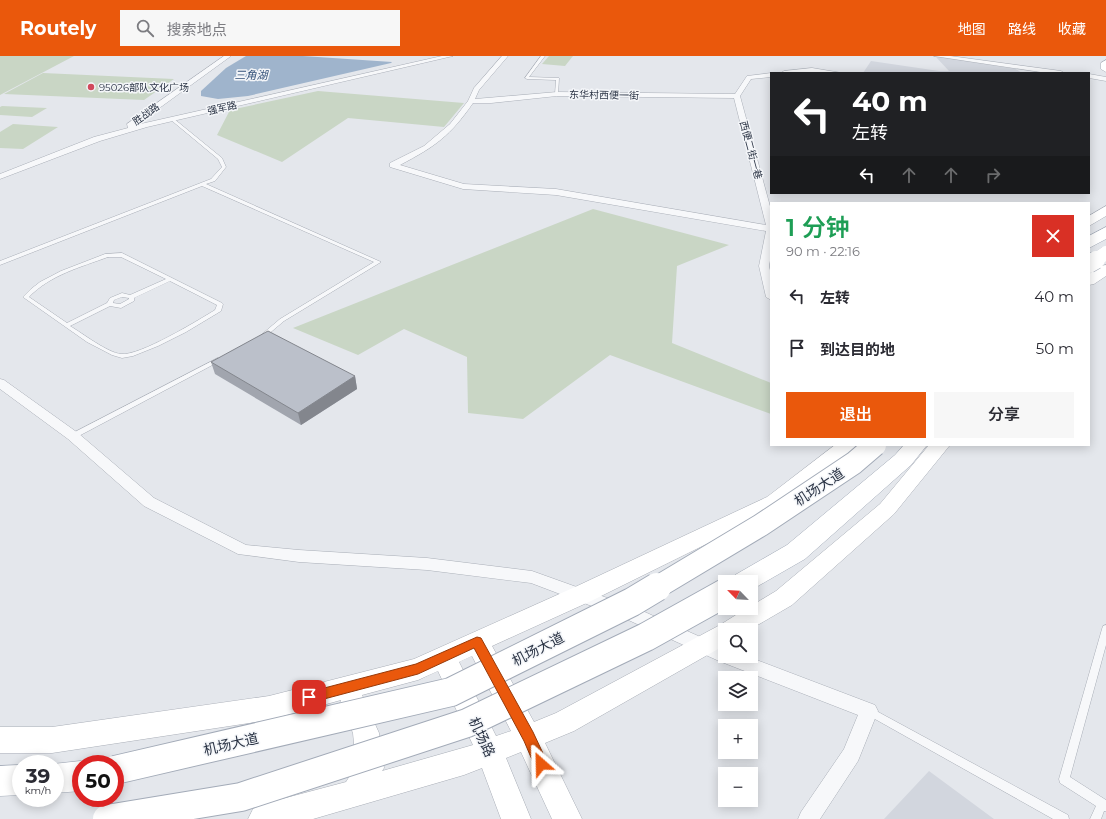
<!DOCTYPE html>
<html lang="zh">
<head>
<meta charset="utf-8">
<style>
	body { margin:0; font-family:Montserrat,"Noto Sans SC",sans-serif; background:#f7f7f7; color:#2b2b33; height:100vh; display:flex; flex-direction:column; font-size:15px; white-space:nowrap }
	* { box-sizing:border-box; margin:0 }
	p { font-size:13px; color:#7c7c81 }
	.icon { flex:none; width:22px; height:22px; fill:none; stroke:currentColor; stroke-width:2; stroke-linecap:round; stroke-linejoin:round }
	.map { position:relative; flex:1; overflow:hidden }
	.panel { position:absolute; left:770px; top:146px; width:320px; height:244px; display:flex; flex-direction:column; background:#fff; border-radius:0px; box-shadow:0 2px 10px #0003 }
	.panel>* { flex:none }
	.hud { position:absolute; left:770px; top:16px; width:320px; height:122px; border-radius:0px; box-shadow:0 2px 10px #0003; background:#202124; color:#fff; overflow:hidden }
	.needle { width:26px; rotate:295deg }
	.tools { position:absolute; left:718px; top:519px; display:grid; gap:8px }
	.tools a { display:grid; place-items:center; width:40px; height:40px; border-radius:0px; background:#fff; box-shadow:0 2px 10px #0003; font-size:20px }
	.speed { position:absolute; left:12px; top:699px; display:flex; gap:8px; font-size:20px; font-weight:700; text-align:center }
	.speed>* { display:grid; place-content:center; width:52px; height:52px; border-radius:50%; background:#fff; box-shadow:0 2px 10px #0003; line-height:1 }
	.speed small { font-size:10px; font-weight:400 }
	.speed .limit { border:6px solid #d22; background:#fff; color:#111 }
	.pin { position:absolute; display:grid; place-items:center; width:34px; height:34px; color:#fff; margin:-17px; border-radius:8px; box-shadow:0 2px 6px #0006 }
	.me { position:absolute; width:44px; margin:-22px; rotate:335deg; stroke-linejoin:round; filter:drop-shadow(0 0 3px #0008) }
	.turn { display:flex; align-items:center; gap:14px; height:84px; padding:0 16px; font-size:18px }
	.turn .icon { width:52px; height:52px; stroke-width:2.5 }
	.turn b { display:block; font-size:28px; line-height:34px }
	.lanes { display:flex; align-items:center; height:38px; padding:0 16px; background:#0003; justify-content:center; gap:20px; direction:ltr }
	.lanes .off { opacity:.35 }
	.round { display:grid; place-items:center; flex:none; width:42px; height:42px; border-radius:0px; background:#f7f7f7 }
	.headline { display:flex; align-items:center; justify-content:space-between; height:68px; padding:0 16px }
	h1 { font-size:24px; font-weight:600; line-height:30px; color:#1e9e55 }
	.action { display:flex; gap:8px; margin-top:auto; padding:8px 16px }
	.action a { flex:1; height:46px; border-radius:0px; background:#ea580c; color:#fff; font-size:16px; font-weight:600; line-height:46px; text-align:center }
	.action a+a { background:#f7f7f7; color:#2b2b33 }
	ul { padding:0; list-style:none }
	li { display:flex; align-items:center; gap:12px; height:52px; padding:0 16px }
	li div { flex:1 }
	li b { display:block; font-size:15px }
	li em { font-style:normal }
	header { display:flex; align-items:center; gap:24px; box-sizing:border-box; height:56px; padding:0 20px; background:#ea580c; color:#fff }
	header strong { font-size:19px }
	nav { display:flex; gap:22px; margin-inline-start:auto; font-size:14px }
	.search { width:280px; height:36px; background:#f7f7f7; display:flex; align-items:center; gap:10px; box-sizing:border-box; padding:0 14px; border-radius:0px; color:#7c7c81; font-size:15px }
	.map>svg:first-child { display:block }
	.built { fill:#d2d6de }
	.green { fill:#c9d6c5 }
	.water { fill:#9fb4cc }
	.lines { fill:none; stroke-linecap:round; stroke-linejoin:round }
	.lane-casing { stroke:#a9aeb7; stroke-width:1 }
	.street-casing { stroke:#a9aeb7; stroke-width:1 }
	.secondary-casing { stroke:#a9aeb7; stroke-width:1 }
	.primary-casing { stroke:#a3abb8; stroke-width:1 }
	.lane { fill:#f7f8fa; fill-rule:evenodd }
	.street { fill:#f7f8fa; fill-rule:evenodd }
	.secondary { fill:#fff; fill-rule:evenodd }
	.primary { fill:#fff; fill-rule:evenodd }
	.primary-bridge-far3-casing { stroke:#a3abb8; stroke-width:14; stroke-linecap:butt }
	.primary-bridge-far2-casing { stroke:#a3abb8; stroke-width:19; stroke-linecap:butt }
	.primary-bridge-far1-casing { stroke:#a3abb8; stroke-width:24; stroke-linecap:butt }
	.primary-bridge-casing { stroke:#a3abb8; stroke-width:30; stroke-linecap:butt }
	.primary-bridge-far3 { stroke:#fff; stroke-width:14 }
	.primary-bridge-far2 { stroke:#fff; stroke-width:18 }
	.primary-bridge-far1 { stroke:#fff; stroke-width:22 }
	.primary-bridge { stroke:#fff; stroke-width:28 }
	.wall { fill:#a1a5ae }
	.shaded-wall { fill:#83868d }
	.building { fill:#bbc0ca; stroke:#83868d }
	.route { fill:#ea580c; stroke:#983908 }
	.poi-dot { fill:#d1495b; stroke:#f4f6f9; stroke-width:1.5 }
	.labels { text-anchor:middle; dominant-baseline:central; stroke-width:3; stroke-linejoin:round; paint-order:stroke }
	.far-poi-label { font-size:10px; fill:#2b3445; stroke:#f4f6f9; text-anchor:start }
	.far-street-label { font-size:10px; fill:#2b3445; stroke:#f4f6f9 }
	.far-water-label { font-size:11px; font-style:italic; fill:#34527a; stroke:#f4f6f9 }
	.near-street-label { font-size:14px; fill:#2b3445; stroke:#f4f6f9 }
</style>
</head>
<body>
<header>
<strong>Routely</strong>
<div class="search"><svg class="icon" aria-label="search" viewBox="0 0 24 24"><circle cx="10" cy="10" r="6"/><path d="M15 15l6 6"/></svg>搜索地点</div>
<nav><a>地图</a><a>路线</a><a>收藏</a></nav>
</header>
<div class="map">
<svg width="1106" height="763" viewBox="0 0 1106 763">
	<rect width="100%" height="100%" fill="#e4e7ec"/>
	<!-- built -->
	<path class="built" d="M935,0L1016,13L1022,17H863L871,5L939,15H949Z
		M929,715L994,763H884Z"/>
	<!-- green -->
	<path class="green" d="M0,0H74L0,39Z
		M549,0H573L565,10L542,8Z
		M43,17L174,23L144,44L4,38Z
		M318,35L464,47L444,71L348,62L282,106L217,79L230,54Z
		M2,50L47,52L32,61L0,59V51Z
		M13,68L58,71L23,93L0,92V76Z
		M593,153L729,189L677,210L672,287L771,327V358L610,299L523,363L468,357L467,301L404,273L358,299L293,272Z"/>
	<!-- water -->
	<path class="water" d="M246,0H303L392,6L391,7L248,40L218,43L201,40V35L226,12Z"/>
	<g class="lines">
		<defs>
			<path id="lane" d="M541,0H545L529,21L559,22L558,39L555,38L556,24L527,23L525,22Z
				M171,62H173L222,102L226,111L215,125L206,128L381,206L284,265L265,281H261L260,280L261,279L280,263L374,206L202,130L0,209V205L211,123L222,111L218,103L171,64Z
				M122,197L222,247L223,248L221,255L186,276L158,290L133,300L122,302L112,299L87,286L23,241L31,233L40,226L61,215L105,198ZM108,201H121L166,223L130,239L122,237L110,242L107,247L67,267L29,241C50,219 81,211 108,201ZM170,225L217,249L215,254C197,265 140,300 121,298C108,297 82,277 70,270L110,250L121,252L134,245V242ZM122,241L129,242V243L120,248L113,247L114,244Z
				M218,302L221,304L220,305L75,382H73L70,380L71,378Z
				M1106,569V589L1070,721L1106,744V755H1104L1101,763H1090L1096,750L1060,727L1059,723L1102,573L1103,570Z
				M869,651L1068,759L1069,763H1053L866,658L864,655L866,652Z"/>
			<path id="street" d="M224,0H231L136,69L442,0H453L147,71L100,85L0,123V118L94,81L128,72L127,68Z
				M502,0H508L479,34L475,43L557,36L735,38L747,20L771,17V21L751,23L740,40L771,154V199L769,210L771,219V244L766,241L759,210L766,175L556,139L463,133L390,111V107L424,90L450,68L468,45L474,32ZM557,40L734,42L766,169L556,133L464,128L400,109C436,90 450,80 473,47H491Z
				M934,0H950L1061,15L1064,17H1047Z
				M812,12L842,17H781L784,15Z
				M1089,18L1106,21V25L1089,22Z
				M0,323L4,324L78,377L154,442L246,489L299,494L427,502L532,515L638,553L725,592V600H746L875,649L878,655L858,705L820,763H798L801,756L844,693L858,659L719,605L626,563L531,527L427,514L299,506L238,498L144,450L68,383L0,333Z"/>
			<path id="secondary" d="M1106,4V16L1101,13V7Z
				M1106,150V160L1089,170V160Z
				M1106,209V220L1094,228L1089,229V218L1101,210Z
				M835,389H858L855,393L781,451L591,545L492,590L534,666L556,657L720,569L747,552H751V550L776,535L880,448L929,389H950L894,458L792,549L749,574H725V589L574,675L545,687L582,763H552L521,696L506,702L531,763H501L482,712L464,719L313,763H248L253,753L263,748L346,726L356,710L353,677L340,647L341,644L269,664L52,697H0V671H52L269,640L414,603L575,531L767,441ZM472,600L511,675L496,680L459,606ZM438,615L473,689L382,715L384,712L379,677L362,639L418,624Z"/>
			<path id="primary" d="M1106,171V183L1089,192V180Z
				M904,389H927L911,409L805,503L751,534V526H731L735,519L787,489L895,399Z
				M81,705L88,708H81V735L55,737V708H53Z
				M21,709V739L0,740V710Z"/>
		</defs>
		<!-- lane casing -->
		<use href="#lane" class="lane-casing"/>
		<!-- street casing -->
		<use href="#street" class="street-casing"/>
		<!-- secondary casing -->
		<use href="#secondary" class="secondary-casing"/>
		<!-- primary casing -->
		<use href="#primary" class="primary-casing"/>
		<!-- lane -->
		<use href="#lane" class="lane"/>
		<!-- street -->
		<use href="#street" class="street"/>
		<!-- secondary -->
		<use href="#secondary" class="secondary"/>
		<!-- primary -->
		<use href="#primary" class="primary"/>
		<defs>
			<path id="primary-bridge-far3" d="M1094,205L1106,197"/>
			<path id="primary-bridge-far2" d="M1089,208L1096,204"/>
			<path id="primary-bridge-far1" d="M656,532L761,469L854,407L875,389"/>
			<path id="primary-bridge" d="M115,714L451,636L632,546L657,531
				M107,763L241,741L467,667L646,581L725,537"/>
		</defs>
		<!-- primary-bridge-far3 casing -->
		<use href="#primary-bridge-far3" class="primary-bridge-far3-casing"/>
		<!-- primary-bridge-far2 casing -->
		<use href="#primary-bridge-far2" class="primary-bridge-far2-casing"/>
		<!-- primary-bridge-far1 casing -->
		<use href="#primary-bridge-far1" class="primary-bridge-far1-casing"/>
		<!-- primary-bridge casing -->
		<use href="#primary-bridge" class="primary-bridge-casing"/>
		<!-- primary-bridge-far3 -->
		<use href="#primary-bridge-far3" class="primary-bridge-far3"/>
		<!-- primary-bridge-far2 -->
		<use href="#primary-bridge-far2" class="primary-bridge-far2"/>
		<!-- primary-bridge-far1 -->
		<use href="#primary-bridge-far1" class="primary-bridge-far1"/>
		<!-- primary-bridge -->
		<use href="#primary-bridge" class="primary-bridge"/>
	</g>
	<!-- wall -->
	<path class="wall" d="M211,306L355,320L357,333L301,369L215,318Z"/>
	<!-- shaded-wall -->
	<path class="shaded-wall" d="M355,320L357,333L301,369L298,357Z"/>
	<!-- building -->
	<path class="building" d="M268,275L355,320L298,357L211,306Z"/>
	<!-- route -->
	<path class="route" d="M477,581L481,582L533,676L548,708L546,713L541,714L536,713L524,685L474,592L418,618L309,647L305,645L303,641L305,637L309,636L416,608Z"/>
	<!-- markers -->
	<circle class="poi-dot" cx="91" cy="31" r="4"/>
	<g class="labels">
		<!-- far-poi labels -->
		<g class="far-poi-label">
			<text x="99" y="31">95026部队文化广场</text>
		</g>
		<!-- far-street labels -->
		<g class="far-street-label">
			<text transform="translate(604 39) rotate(1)">东华村西便一街</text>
			<text transform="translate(222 52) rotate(-13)">强军路</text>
			<text transform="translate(146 58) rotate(-35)">胜战路</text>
			<text transform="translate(751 94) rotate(75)">西便二街一巷</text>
		</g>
		<!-- far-water labels -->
		<g class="far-water-label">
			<text x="251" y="19">三角湖</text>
		</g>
		<!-- near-street labels -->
		<g class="near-street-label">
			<text transform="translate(819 431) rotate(-33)">机场大道</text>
			<text transform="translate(538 593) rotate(-27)">机场大道</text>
			<text transform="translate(482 681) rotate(65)">机场路</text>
			<text transform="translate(231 688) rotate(-13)">机场大道</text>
		</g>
	</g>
</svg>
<div class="tools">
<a><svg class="needle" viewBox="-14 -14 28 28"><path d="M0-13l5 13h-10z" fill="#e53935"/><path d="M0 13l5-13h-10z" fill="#7c7c81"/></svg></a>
<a><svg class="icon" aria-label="search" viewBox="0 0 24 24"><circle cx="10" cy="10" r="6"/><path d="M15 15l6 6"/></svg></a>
<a><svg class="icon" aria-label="layers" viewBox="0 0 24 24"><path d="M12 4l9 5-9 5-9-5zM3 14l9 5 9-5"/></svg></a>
<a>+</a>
<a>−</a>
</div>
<div class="speed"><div>39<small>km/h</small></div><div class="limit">50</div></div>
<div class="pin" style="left:309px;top:641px;background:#d93025"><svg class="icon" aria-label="arrive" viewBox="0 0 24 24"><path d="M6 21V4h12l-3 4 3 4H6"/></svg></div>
<svg class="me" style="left:541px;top:708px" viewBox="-20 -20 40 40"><path d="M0-17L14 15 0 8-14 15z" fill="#ea580c" stroke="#fff" stroke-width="4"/></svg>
<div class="hud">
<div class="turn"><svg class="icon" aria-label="left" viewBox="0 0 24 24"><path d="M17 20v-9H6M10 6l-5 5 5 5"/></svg><div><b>40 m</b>左转</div></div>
<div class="lanes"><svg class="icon" aria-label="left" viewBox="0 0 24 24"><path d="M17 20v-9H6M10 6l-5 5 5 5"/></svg><svg class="icon off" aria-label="ahead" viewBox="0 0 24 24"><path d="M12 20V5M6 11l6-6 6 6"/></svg><svg class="icon off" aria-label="ahead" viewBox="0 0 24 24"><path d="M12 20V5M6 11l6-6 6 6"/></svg><svg class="icon off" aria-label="right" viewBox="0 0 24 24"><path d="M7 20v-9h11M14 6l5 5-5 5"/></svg></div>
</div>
<section class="panel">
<div class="headline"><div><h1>1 分钟</h1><p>90 m · 22:16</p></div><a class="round" style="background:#d93025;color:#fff"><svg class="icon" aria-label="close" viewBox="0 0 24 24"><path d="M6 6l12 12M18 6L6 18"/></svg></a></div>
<ul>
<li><svg class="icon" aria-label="left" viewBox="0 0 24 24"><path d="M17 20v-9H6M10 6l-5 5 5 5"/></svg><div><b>左转</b></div><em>40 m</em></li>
<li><svg class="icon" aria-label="arrive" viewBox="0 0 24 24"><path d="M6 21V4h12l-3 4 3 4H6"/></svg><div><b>到达目的地</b></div><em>50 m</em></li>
</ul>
<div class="action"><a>退出</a><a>分享</a></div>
</section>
</div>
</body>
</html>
